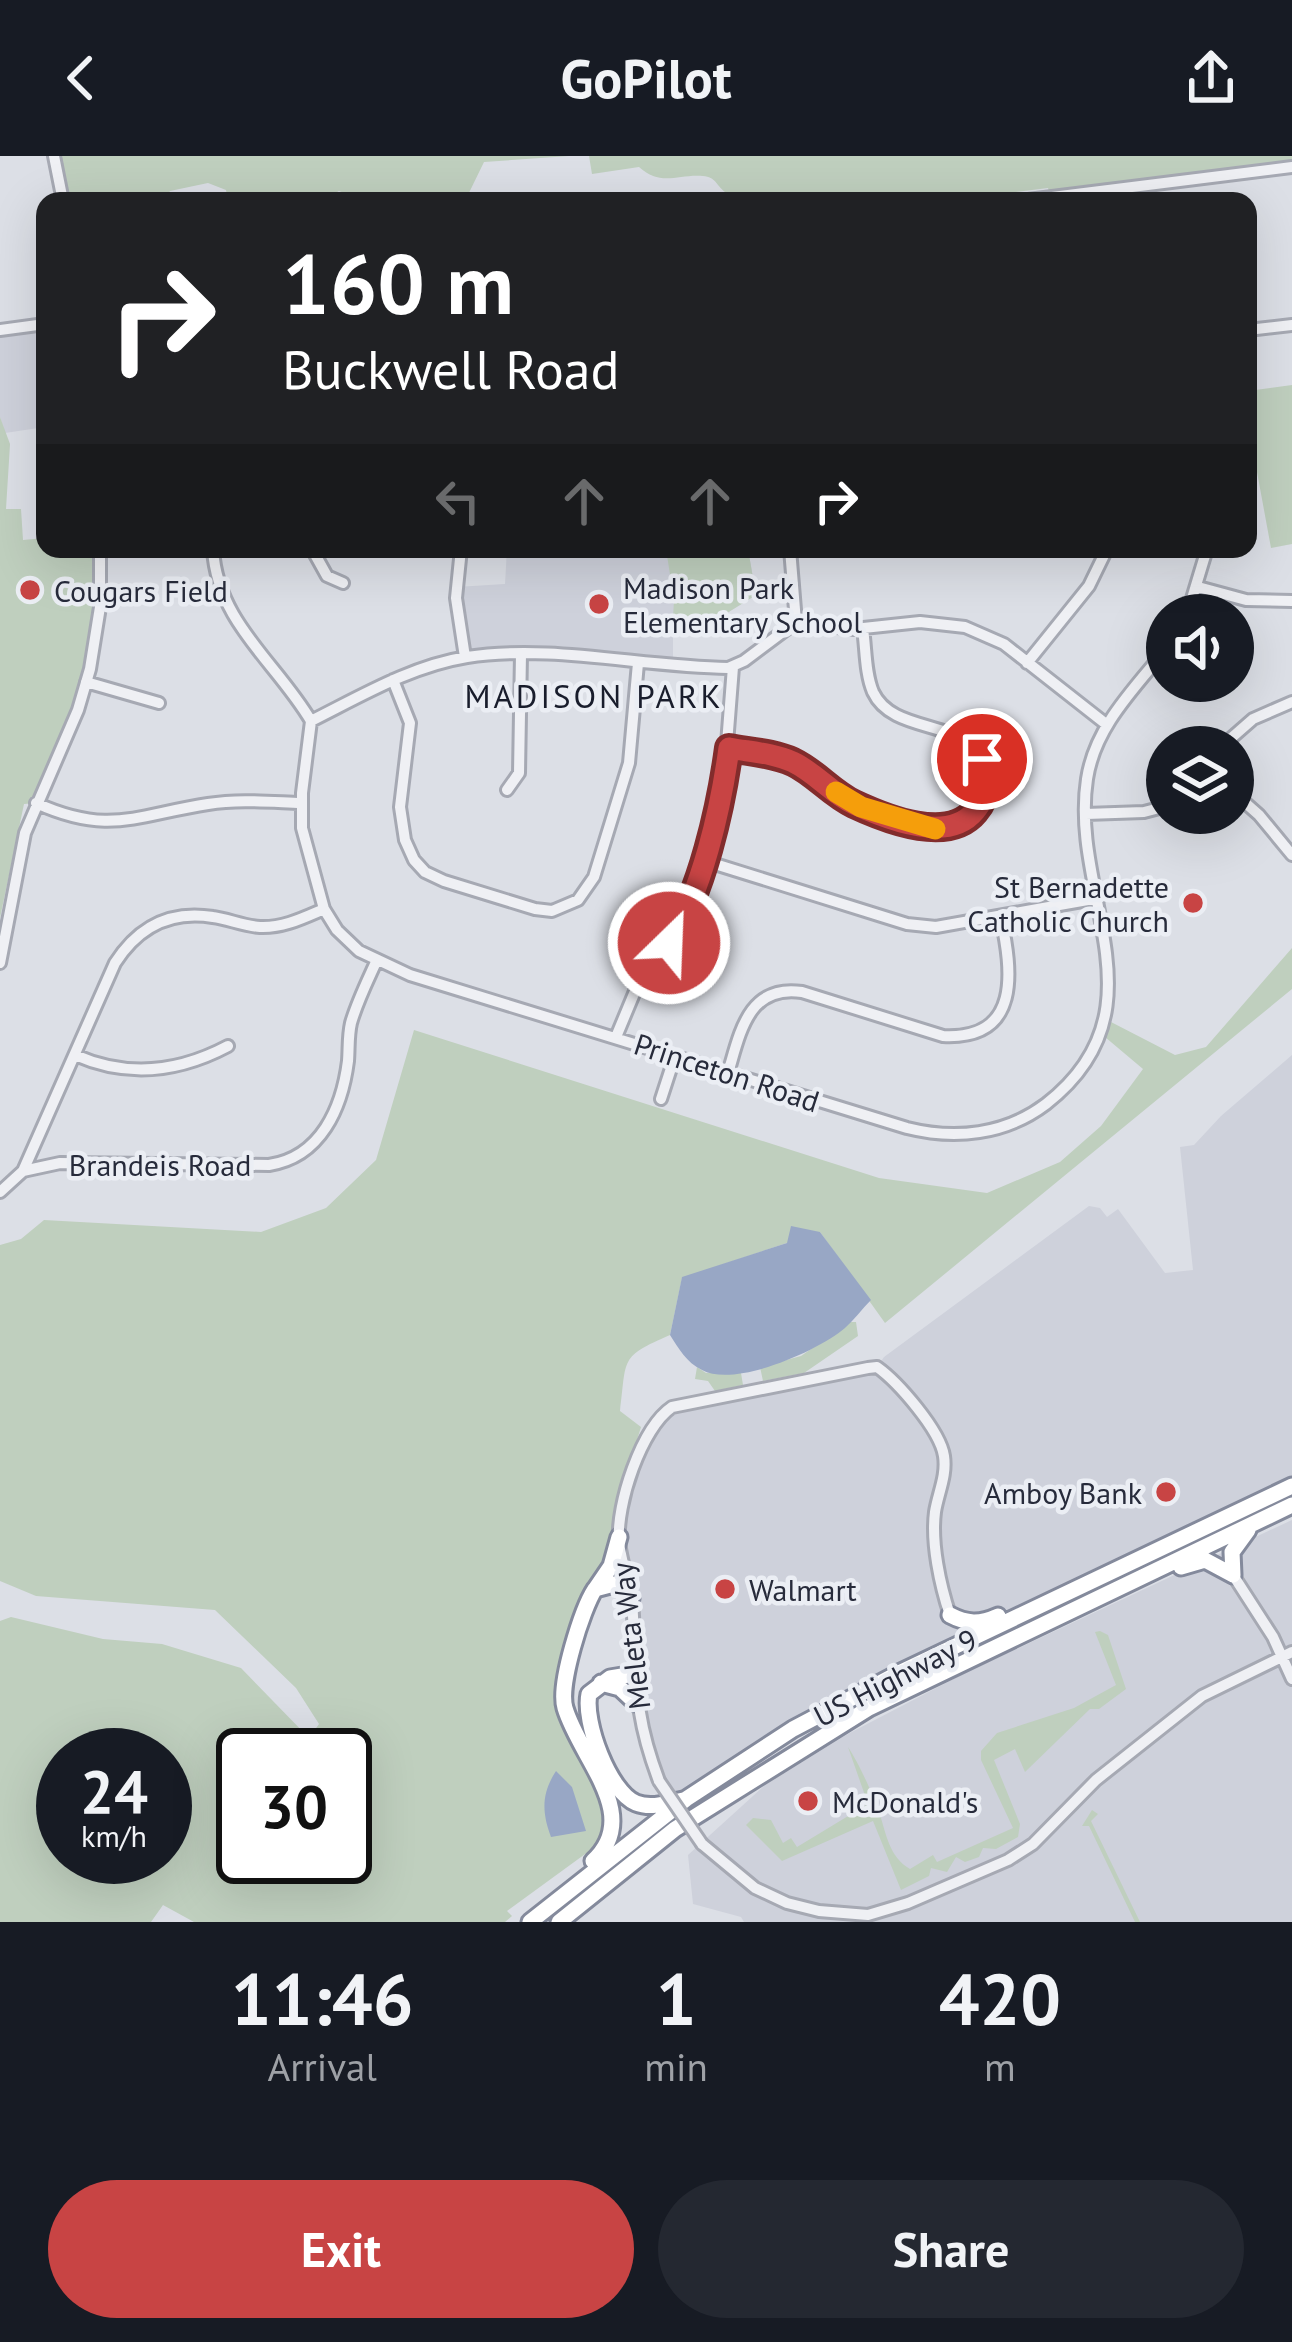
<!DOCTYPE html>
<html lang="en">
<head>
<meta charset="utf-8">
<style>
	body { margin:0; font-family:"PT Sans",sans-serif; background:#242831; color:#f1f3f6; height:100vh; display:flex; flex-direction:column; font-size:45px; white-space:nowrap }
	* { box-sizing:border-box; margin:0 }
	p { font-size:39px; color:#9ea1a6 }
	.icon { flex:none; width:66px; height:66px; fill:none; stroke:currentColor; stroke-width:2; stroke-linecap:round; stroke-linejoin:round }
	.map { position:relative; height:1766px; overflow:hidden }
	.side { display:flex; flex-direction:column; background:#171b24; flex:1 }
	.side>* { flex:none }
	.banner { position:absolute; left:36px; top:36px; width:1221px; height:366px; border-radius:24px; box-shadow:0 12px 48px #0002; background:#202124; color:#fff; overflow:hidden }
	.tools { position:absolute; left:1146px; top:438px; display:grid; gap:24px }
	.tools a { display:grid; place-items:center; width:108px; height:108px; border-radius:50%; background:#171b24; box-shadow:0 12px 48px #0002; font-size:60px }
	.speed { position:absolute; left:36px; top:1572px; display:flex; gap:24px; font-size:60px; font-weight:700; text-align:center }
	.speed>* { display:grid; place-content:center; width:156px; height:156px; border-radius:50%; background:#171b24; box-shadow:0 12px 48px #0002; line-height:1 }
	.speed small { font-size:30px; font-weight:400 }
	.speed .limit { border:6px solid #111; border-radius:18px; background:#fff; color:#111 }
	.pin { position:absolute; display:grid; place-items:center; width:102px; height:102px; color:#fff; margin:-51px; border:6px solid #fff; border-radius:50%; box-shadow:0 3px 12px #0007 }
	.me { position:absolute; width:132px; margin:-66px; rotate:24deg; stroke-linejoin:round; filter:drop-shadow(0 0 9px #0008) }
	.turn { display:flex; align-items:center; gap:42px; height:252px; padding:0 48px; font-size:54px }
	.turn .icon { width:156px; height:156px; stroke-width:2.5 }
	.turn b { display:block; font-size:84px; line-height:102px }
	.lanes { display:flex; align-items:center; height:114px; padding:0 48px; background:#0003; justify-content:center; gap:60px; direction:ltr }
	.lanes .off { opacity:.35 }
	.eta { display:flex; justify-content:space-evenly; align-items:center; height:204px; text-align:center }
	.eta b { font-size:72px; font-weight:800; line-height:84px }
	.action { display:flex; gap:24px; margin-top:auto; padding:24px 48px }
	.action a { flex:1; height:138px; border-radius:72px; background:#c84444; color:#fff; font-size:48px; font-weight:800; line-height:138px; text-align:center }
	.action a+a { background:#242831; color:#f1f3f6 }
	header { display:flex; justify-content:space-between; align-items:center; height:156px; padding:0 48px; background:#171b24; font-size:54px; font-weight:800 }
	.map>svg:first-child { display:block }
	.built { fill:#ced1db }
	.green { fill:#bfcfbe; fill-rule:evenodd }
	.water { fill:#98a7c5 }
	.lines { fill:none; stroke-linecap:round; stroke-linejoin:round }
	.minor-casing { stroke:#a6a9b3; stroke-width:16 }
	.highway-casing { stroke:#848a9c; stroke-width:21 }
	.minor { stroke:#eff0f4; stroke-width:10 }
	.highway { stroke:#fff; stroke-width:15 }
	.minor-bridge-casing { stroke:#a6a9b3; stroke-width:16; stroke-linecap:butt }
	.minor-bridge { stroke:#eff0f4; stroke-width:10 }
	.route-casing { stroke:#822c2c; stroke-width:30 }
	.route { stroke:#c84444; stroke-width:21 }
	.slow { stroke:#f59e0b; stroke-width:21 }
	.poi-dot { fill:#c84444; stroke:#ebeef4; stroke-width:4.5 }
	.labels { text-anchor:middle; dominant-baseline:central; stroke-width:9; stroke-linejoin:round; paint-order:stroke }
	.poi-label { font-size:30px; fill:#272b3b; stroke:#ebeef4; text-anchor:start }
	.street-label { font-size:30px; fill:#272b3b; stroke:#ebeef4 }
	.neighbourhood-label { font-size:33px; letter-spacing:3px; fill:#191d2c; stroke:#ebeef4 }
</style>
</head>
<body>
<header><svg class="icon" aria-label="back" viewBox="0 0 24 24"><path d="M15 5l-7 7 7 7"/></svg>GoPilot<svg class="icon" aria-label="share" viewBox="0 0 24 24"><path d="M12 15V3M7 8l5-5 5 5M5 13v7h14v-7"/></svg></header>
<div class="map">
<svg width="1292" height="1766" viewBox="0 0 1292 1766">
	<rect width="100%" height="100%" fill="#dcdfe6"/>
	<!-- built -->
	<path class="built" d="M45,168V271L5,277L0,261V174Z
		M507,393H748L756,439L719,462H673V509L521,498L465,501L456,431L505,428Z
		M1292,899V1330L901,1516L674,1648L646,1590L633,1455L619,1381L630,1328L661,1258L877,1211L884,1201L1089,1050L1100,1052L1107,1061L1118,1053L1165,1117L1193,1114L1180,991L1194,989L1221,960Z
		M1292,1364V1766H744L741,1761L693,1748L688,1699L765,1629L846,1579L965,1517Z"/>
	<!-- green -->
	<path class="green" d="M54,0H569L484,6L465,45H365L339,35L320,45H228L226,34L208,27L170,35L164,45H63Z
		M589,0H1292V11L1051,41L1048,32L942,45H784L783,38C766,40 740,48 725,36C716,29 716,21 703,20C677,18 661,31 639,11L592,18Z
		M1292,229V388L1271,392L1248,267V235Z
		M0,261L10,288L6,353H21L23,384L45,382V393H100L90,513L36,647L24,648L0,762Z
		M666,393H748L756,439L719,462H673L674,444Z
		M1292,792V833L885,1167L820,1076L682,1122L670,1179C619,1201 627,1202 620,1255L641,1271L616,1353L609,1411L557,1537L607,1656L603,1685L507,1755L512,1760L505,1766H194L163,1749L151,1766H0V1465L11,1461L103,1483L162,1488L241,1512L309,1582L319,1568L296,1532L215,1454L36,1440L0,1425V1089L21,1083L44,1064L261,1076L326,1052L376,1004L414,874L879,1022L987,1037L1060,1006L1101,970L1143,913L1105,881L1111,866L1175,899L1206,891ZM63,1599H165V1701H63ZM243,1599H345V1701H243Z
		M850,1166H856L858,1180L804,1217L763,1225L760,1211L801,1200Z
		M697,1211L706,1217H741L743,1229L715,1235L708,1225L695,1223Z
		M1100,1475L1108,1479L1126,1533L1099,1553H1090L1025,1616L1015,1593L994,1604L1020,1668L1018,1681L996,1693L983,1692L979,1701L965,1706L956,1701L947,1716L931,1712L929,1720L901,1734L873,1665L782,1705L746,1669L753,1662L771,1664L783,1687L791,1682L797,1691L868,1648L848,1591C860,1609 873,1639 880,1659C886,1677 889,1701 910,1713L933,1699L937,1706L1013,1672L981,1604V1595L997,1577L1074,1552L1116,1529L1095,1476Z
		M1092,1654L1098,1658L1091,1665L1140,1766H1135L1089,1670H1082Z"/>
	<!-- water -->
	<path class="water" d="M791,1070L820,1076L871,1144C862,1153 854,1164 845,1172C818,1195 735,1232 702,1214C686,1206 679,1193 670,1179L682,1121L787,1087Z
		M556,1615L572,1631L586,1675L551,1681C542,1657 541,1638 556,1615Z"/>
	<g class="lines">
		<defs>
			<path id="minor" d="M54,0L63,45
				M1020,45L1292,11
				M0,174L45,168
				M1248,174L1292,169
				M213,393C217,466 277,507 311,565L302,637V672L324,753L337,774L359,795L410,819L907,972C955,984 1005,979 1046,948C1168,853 1069,739 1087,623C1095,570 1135,532 1167,492
				M312,393L327,420L343,427
				M461,393L456,442L465,501
				M790,393L796,466
				M1198,431L1246,444L1292,445
				M1187,459L1207,393
				M1027,507L1089,430L1107,393
				M393,524L410,567L400,651L405,684L414,704L425,716L444,725L535,753L552,755L578,744L594,721L629,607L638,507
				M86,526L159,547
				M311,565C361,540 411,510 467,501C552,488 642,511 728,512L744,505L796,466L854,473L920,466L965,471L1004,488L1106,568
				M1221,591L1253,563L1292,546
				M729,592C750,596 772,597 792,606C812,615 826,630 844,642C873,661 945,687 972,658C983,647 988,631 986,616C977,559 895,583 873,536C865,517 866,493 863,473
				M507,634L519,617L521,498
				M1233,636L1259,659L1292,699
				M36,647C109,680 136,659 208,648C239,643 270,646 301,647
				M1086,658L1144,656L1167,650
				M702,704L907,768L936,771L1099,742
				M0,807L25,677L78,554L90,513L100,451V393
				M616,881L638,828L679,770L702,704L724,626L733,511
				M75,899C127,922 179,916 228,890
				M728,917C740,877 748,828 802,836L943,880C1022,884 1012,814 1001,762
				M661,943L675,900
				M23,1015L60,1007L269,1009C321,1001 342,952 348,905C349,892 348,880 351,867C357,846 367,826 376,806
				M0,1036L23,1015L115,807C138,771 170,754 213,761C228,763 244,770 260,771C283,772 303,762 324,753
				M1233,1419L1273,1481L1292,1523
				M659,1625C634,1559 637,1528 633,1460C632,1435 622,1411 619,1386C616,1349 641,1272 672,1251L868,1212L877,1211C898,1226 940,1274 944,1300C947,1320 938,1337 935,1356C931,1387 940,1429 950,1459
				M702,1688L755,1732L787,1747L819,1755L868,1759L908,1747L1008,1704L1033,1688L1096,1624L1202,1540L1292,1496"/>
			<path id="highway" d="M1181,1411L1205,1404L1233,1419
				M1233,1419L1232,1396L1248,1374
				M596,1432L611,1410L619,1381
				M950,1459C967,1468 980,1468 998,1460
				M634,1518L610,1522L589,1538C583,1565 609,1636 636,1647C651,1653 668,1647 683,1644
				M601,1527L620,1532L636,1547
				M593,1705C643,1659 580,1603 565,1552C558,1529 582,1453 595,1433L614,1428L631,1443
				M530,1766L686,1643L793,1573L901,1516L1292,1330
				M559,1766L675,1673L869,1552L1292,1349"/>
		</defs>
		<!-- minor casing -->
		<use href="#minor" class="minor-casing"/>
		<!-- highway casing -->
		<use href="#highway" class="highway-casing"/>
		<!-- minor -->
		<use href="#minor" class="minor"/>
		<!-- highway -->
		<use href="#highway" class="highway"/>
		<defs>
			<path id="minor-bridge" d="M659,1625L702,1688"/>
		</defs>
		<!-- minor-bridge casing -->
		<use href="#minor-bridge" class="minor-bridge-casing"/>
		<!-- minor-bridge -->
		<use href="#minor-bridge" class="minor-bridge"/>
	</g>
	<g class="lines">
		<defs>
			<path id="route" d="M669,787C702,737 721,651 729,592C751,596 773,597 793,606C816,617 831,637 854,648C886,663 948,688 975,655C988,640 988,621 982,603"/>
		</defs>
		<!-- route casing -->
		<use href="#route" class="route-casing"/>
		<!-- route -->
		<use href="#route" class="route"/>
		<!-- slow -->
		<path class="slow" d="M836,636L861,651L935,673"/>
	</g>
	<!-- markers -->
	<g class="poi-dot">
		<circle cx="30" cy="434" r="12"/>
		<circle cx="599" cy="448" r="12"/>
		<circle cx="1193" cy="747" r="12"/>
		<circle cx="1166" cy="1336" r="12"/>
		<circle cx="725" cy="1433" r="12"/>
		<circle cx="808" cy="1645" r="12"/>
	</g>
	<g class="labels">
		<!-- poi labels -->
		<g class="poi-label">
			<text x="623" y="431">Madison Park<tspan x="623" dy="34">Elementary School</tspan></text>
			<text x="54" y="434">Cougars Field</text>
			<text x="1169" y="730" text-anchor="end">St Bernadette<tspan x="1169" dy="34">Catholic Church</tspan></text>
			<text x="1142" y="1336" text-anchor="end">Amboy Bank</text>
			<text x="749" y="1433">Walmart</text>
			<text x="832" y="1645">McDonald's</text>
		</g>
		<!-- street labels -->
		<g class="street-label">
			<text transform="translate(727 916) rotate(18)">Princeton Road</text>
			<text x="160" y="1008">Brandeis Road</text>
			<text transform="translate(630 1480) rotate(-97)">Meleta Way</text>
			<text transform="translate(895 1521) rotate(-27)">US Highway 9</text>
		</g>
		<!-- neighbourhood labels -->
		<g class="neighbourhood-label">
			<text x="594" y="539">MADISON PARK</text>
		</g>
	</g>
</svg>
<div class="tools">
<a><svg class="icon" aria-label="sound" viewBox="0 0 24 24"><path d="M4 9h4l5-4v14l-5-4H4zM17 9q2 3 0 6"/></svg></a>
<a><svg class="icon" aria-label="layers" viewBox="0 0 24 24"><path d="M12 4l9 5-9 5-9-5zM3 14l9 5 9-5"/></svg></a>
</div>
<div class="speed"><div>24<small>km/h</small></div><div class="limit">30</div></div>
<div class="pin" style="left:982px;top:603px;background:#d93025"><svg class="icon" aria-label="arrive" viewBox="0 0 24 24"><path d="M6 21V4h12l-3 4 3 4H6"/></svg></div>
<svg class="me" style="left:669px;top:787px" viewBox="-20 -20 40 40"><circle r="17" fill="#c84444" stroke="#fff" stroke-width="3"/><path d="M0-11L8 9 0 5-8 9z" fill="#fff"/></svg>
<div class="banner">
<div class="turn"><svg class="icon" aria-label="right" viewBox="0 0 24 24"><path d="M7 20v-9h11M14 6l5 5-5 5"/></svg><div><b>160 m</b>Buckwell Road</div></div>
<div class="lanes"><svg class="icon off" aria-label="left" viewBox="0 0 24 24"><path d="M17 20v-9H6M10 6l-5 5 5 5"/></svg><svg class="icon off" aria-label="ahead" viewBox="0 0 24 24"><path d="M12 20V5M6 11l6-6 6 6"/></svg><svg class="icon off" aria-label="ahead" viewBox="0 0 24 24"><path d="M12 20V5M6 11l6-6 6 6"/></svg><svg class="icon" aria-label="right" viewBox="0 0 24 24"><path d="M7 20v-9h11M14 6l5 5-5 5"/></svg></div>
</div>
</div>
<section class="side">
<div class="eta">
<div><b>11:46</b><p>Arrival</p></div>
<div><b>1</b><p>min</p></div>
<div><b>420</b><p>m</p></div>
</div>
<div class="action"><a>Exit</a><a>Share</a></div>
</section>
</body>
</html>
